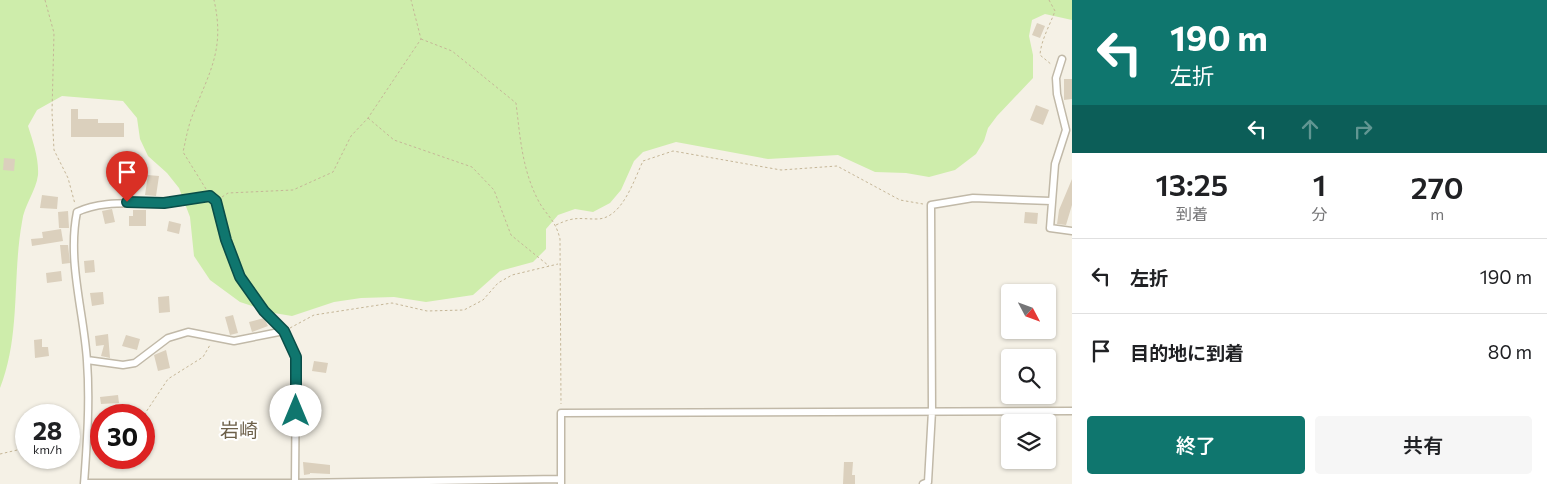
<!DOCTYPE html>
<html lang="ja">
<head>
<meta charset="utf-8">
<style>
	body { margin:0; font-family:Commissioner,"Noto Sans JP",sans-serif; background:#f6f6f6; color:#202124; height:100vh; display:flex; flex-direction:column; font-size:19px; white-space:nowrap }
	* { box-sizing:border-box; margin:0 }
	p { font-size:16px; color:#757577 }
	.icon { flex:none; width:28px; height:28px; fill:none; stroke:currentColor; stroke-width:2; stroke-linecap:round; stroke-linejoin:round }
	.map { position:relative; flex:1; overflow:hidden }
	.sheet { display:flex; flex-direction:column; background:#fff; width:475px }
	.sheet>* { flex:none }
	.top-card { background:#0f766e; color:#fff; overflow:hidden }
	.needle { width:32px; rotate:131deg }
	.tools { position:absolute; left:1001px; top:284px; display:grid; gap:10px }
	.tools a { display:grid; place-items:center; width:55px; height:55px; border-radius:5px; background:#fff; box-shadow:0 1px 4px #0004; font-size:25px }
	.speed { position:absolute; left:15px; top:404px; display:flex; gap:10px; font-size:25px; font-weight:700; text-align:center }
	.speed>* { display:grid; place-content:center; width:65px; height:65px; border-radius:50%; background:#fff; box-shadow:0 1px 4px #0004; line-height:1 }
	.speed small { font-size:12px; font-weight:400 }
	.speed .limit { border:8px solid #d22; background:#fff; color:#111 }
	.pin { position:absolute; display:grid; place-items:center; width:42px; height:42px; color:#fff; margin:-51px -21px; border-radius:50% 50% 50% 0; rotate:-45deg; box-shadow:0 0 5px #0007 }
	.pin .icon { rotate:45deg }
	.me { position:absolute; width:55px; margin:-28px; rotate:0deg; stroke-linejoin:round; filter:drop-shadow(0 0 4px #0008) }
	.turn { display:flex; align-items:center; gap:18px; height:105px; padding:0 15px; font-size:22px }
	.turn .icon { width:65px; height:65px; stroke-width:2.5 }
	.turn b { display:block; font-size:35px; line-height:42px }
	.lanes { display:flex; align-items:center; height:48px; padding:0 15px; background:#0003; justify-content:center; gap:25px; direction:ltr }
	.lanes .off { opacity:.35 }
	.eta { display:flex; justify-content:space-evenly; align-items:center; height:85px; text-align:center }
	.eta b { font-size:30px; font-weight:600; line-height:35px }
	.cta { display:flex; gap:10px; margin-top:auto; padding:10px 15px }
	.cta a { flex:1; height:58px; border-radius:5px; background:#0f766e; color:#fff; font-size:20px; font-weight:600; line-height:58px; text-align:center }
	.cta a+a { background:#f6f6f6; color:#202124 }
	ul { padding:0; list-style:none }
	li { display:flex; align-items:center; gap:15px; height:75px; padding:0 15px; border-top:1px solid #e0e0e0 }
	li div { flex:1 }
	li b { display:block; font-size:19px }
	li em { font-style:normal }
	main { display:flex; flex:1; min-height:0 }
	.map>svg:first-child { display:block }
	.green { fill:#ceedab }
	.building { fill:#dbd0bd }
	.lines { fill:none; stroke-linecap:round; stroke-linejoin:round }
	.street-casing { stroke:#c1b9a8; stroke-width:9 }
	.path { stroke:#c5b697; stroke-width:1; stroke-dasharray:2.5 2.5; stroke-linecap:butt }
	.street { stroke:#fff; stroke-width:6 }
	.route-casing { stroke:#0a4d48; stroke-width:12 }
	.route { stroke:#0f766e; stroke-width:9 }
	.labels { text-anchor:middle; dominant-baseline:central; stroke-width:4; stroke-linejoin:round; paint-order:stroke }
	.neighbourhood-label { font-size:19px; fill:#6d604a; stroke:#fff }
</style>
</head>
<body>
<main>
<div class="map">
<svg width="1072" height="484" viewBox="0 0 1072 484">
	<rect width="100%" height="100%" fill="#f5f1e6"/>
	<!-- green -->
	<path class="green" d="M0,0H1072V20L1045,14L1032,20L1029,36L1033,55V78L997,116L988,128L984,141L976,154L955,170L929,177L906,173L875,172L838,155L768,159L676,142L643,152L634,161L621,190L610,203L593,212L575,209L558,215L546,229V249L533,262L500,271L473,295L426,302L394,297L361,298L334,302L292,316L274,313L240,302L210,280L194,256L190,217L179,188L167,173L148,156L140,139L137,118L123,101L62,96L37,110L28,126C33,142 39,158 38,175C36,191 24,205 22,222C12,277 21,335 0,388Z"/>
	<!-- building -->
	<path class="building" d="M1037,23L1045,26L1040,38L1032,35Z
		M1064,79H1072V99L1064,100Z
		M1036,105L1049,110L1043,125L1030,120Z
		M71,109H78V119H98V123H124V137H71Z
		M4,158L15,159L14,171L3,170Z
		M148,175L159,176L156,196L145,195Z
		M1072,179V205L1066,225L1057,224L1059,210Z
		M42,195L58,197L57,209L40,208Z
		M112,209L115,222L105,224L102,211Z
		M133,210H146V226H129V216H133Z
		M68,211L69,228H59L58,212Z
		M1025,212L1038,213L1037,224L1024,223Z
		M169,221L181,224L179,234L167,231Z
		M61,229L63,241L32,246L31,239L43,238L42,232Z
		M60,245H68L70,263L62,264Z
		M94,260L95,272L85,273L84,261Z
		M61,271L62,281L47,283L46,273Z
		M103,292L104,304L92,306L90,293Z
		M169,296L170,312L159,313L158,297Z
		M233,315L238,333L230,335L225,317Z
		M264,318L268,326L252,332L249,322Z
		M108,334L110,358L101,356L104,345L96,346L95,336Z
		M126,335L140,339L137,350L122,346Z
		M42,339V347H48L49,356L35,358L34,340Z
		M166,350L170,368L158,371L154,355Z
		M314,361L328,363L326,373L312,371Z
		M118,395L119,403L101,404L100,397Z
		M303,462L330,465V474L310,473V474L304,475Z
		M844,462H853L852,475H855V484H843Z"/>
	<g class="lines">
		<defs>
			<path id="street" d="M1062,59L1056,78L1057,94L1066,130L1055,164L1050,228L1072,231
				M87,360L123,365L135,363L168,338L188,332L234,341L284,331
				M84,483H295L561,479
				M84,484C87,443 90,402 87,361C84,313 67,261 77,212C104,199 135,205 164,203C180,203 195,199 210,196L216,201L226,240L240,277L264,311L284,331L296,357L295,484
				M561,484V413L1072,411
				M923,484L928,482L932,411L931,205L973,198L1051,201"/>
		</defs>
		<!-- street casing -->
		<use href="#street" class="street-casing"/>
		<!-- path -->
		<path class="path" d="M45,0L54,33L52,112L54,150L68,178L75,204
			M1049,0L1055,11C1050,25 1041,40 1040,55L1052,65
			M421,39L452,51L516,103C520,136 522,168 537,198C545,215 555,218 560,239L561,404
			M368,118L394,140L472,167L494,190L511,235L549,266
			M206,189L183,152C186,139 188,126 193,114C210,71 225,49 214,0
			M222,197L228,193L293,190L333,172L351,136L368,118L421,39L411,0
			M556,225C575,216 578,219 597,219C622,219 634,180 643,161L673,151L781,170L837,166L900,200L923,204
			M290,328L314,315L392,303L427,311L464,310L483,300L498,283L512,275L558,264
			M144,415L168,379L203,357L210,345
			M95,432L101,430
			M69,439L79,436
			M0,454L26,448"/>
		<!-- street -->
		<use href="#street" class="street"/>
	</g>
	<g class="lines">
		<defs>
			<path id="route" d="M127,202L164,203L210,196L216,201L226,240L240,277L264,311L284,331L296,357V411"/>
		</defs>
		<!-- route casing -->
		<use href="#route" class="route-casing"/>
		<!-- route -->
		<use href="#route" class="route"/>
	</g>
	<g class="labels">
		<!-- neighbourhood labels -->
		<g class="neighbourhood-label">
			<text x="239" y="429">岩崎</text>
		</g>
	</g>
</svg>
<div class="tools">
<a><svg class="needle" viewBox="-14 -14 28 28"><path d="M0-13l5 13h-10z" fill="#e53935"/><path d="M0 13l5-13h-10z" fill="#757577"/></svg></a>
<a><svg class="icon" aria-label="search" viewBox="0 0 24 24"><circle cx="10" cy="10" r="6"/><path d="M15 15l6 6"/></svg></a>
<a><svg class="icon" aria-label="layers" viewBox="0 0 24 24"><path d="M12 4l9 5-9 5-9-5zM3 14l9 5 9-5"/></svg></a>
</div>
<div class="speed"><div>28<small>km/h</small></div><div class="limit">30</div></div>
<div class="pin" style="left:127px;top:202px;background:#d93025"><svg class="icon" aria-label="arrive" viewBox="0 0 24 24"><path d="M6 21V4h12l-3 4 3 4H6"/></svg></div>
<svg class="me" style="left:296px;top:411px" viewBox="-20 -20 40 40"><circle r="19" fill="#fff"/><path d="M0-13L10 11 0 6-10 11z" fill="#0f766e"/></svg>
</div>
<section class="sheet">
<div class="top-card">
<div class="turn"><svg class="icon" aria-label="left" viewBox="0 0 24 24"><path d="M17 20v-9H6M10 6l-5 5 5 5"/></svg><div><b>190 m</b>左折</div></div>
<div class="lanes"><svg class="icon" aria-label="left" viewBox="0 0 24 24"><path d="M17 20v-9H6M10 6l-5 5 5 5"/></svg><svg class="icon off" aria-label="ahead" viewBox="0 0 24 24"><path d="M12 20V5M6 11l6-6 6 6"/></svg><svg class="icon off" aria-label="right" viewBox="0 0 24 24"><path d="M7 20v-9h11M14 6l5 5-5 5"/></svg></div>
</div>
<div class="eta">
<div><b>13:25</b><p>到着</p></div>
<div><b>1</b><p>分</p></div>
<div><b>270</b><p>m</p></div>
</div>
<ul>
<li><svg class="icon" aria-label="left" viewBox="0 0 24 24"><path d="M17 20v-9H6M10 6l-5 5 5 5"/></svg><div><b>左折</b></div><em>190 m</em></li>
<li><svg class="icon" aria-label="arrive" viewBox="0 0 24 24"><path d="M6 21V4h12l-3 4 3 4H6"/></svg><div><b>目的地に到着</b></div><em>80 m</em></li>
</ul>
<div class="cta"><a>終了</a><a>共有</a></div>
</section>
</main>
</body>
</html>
